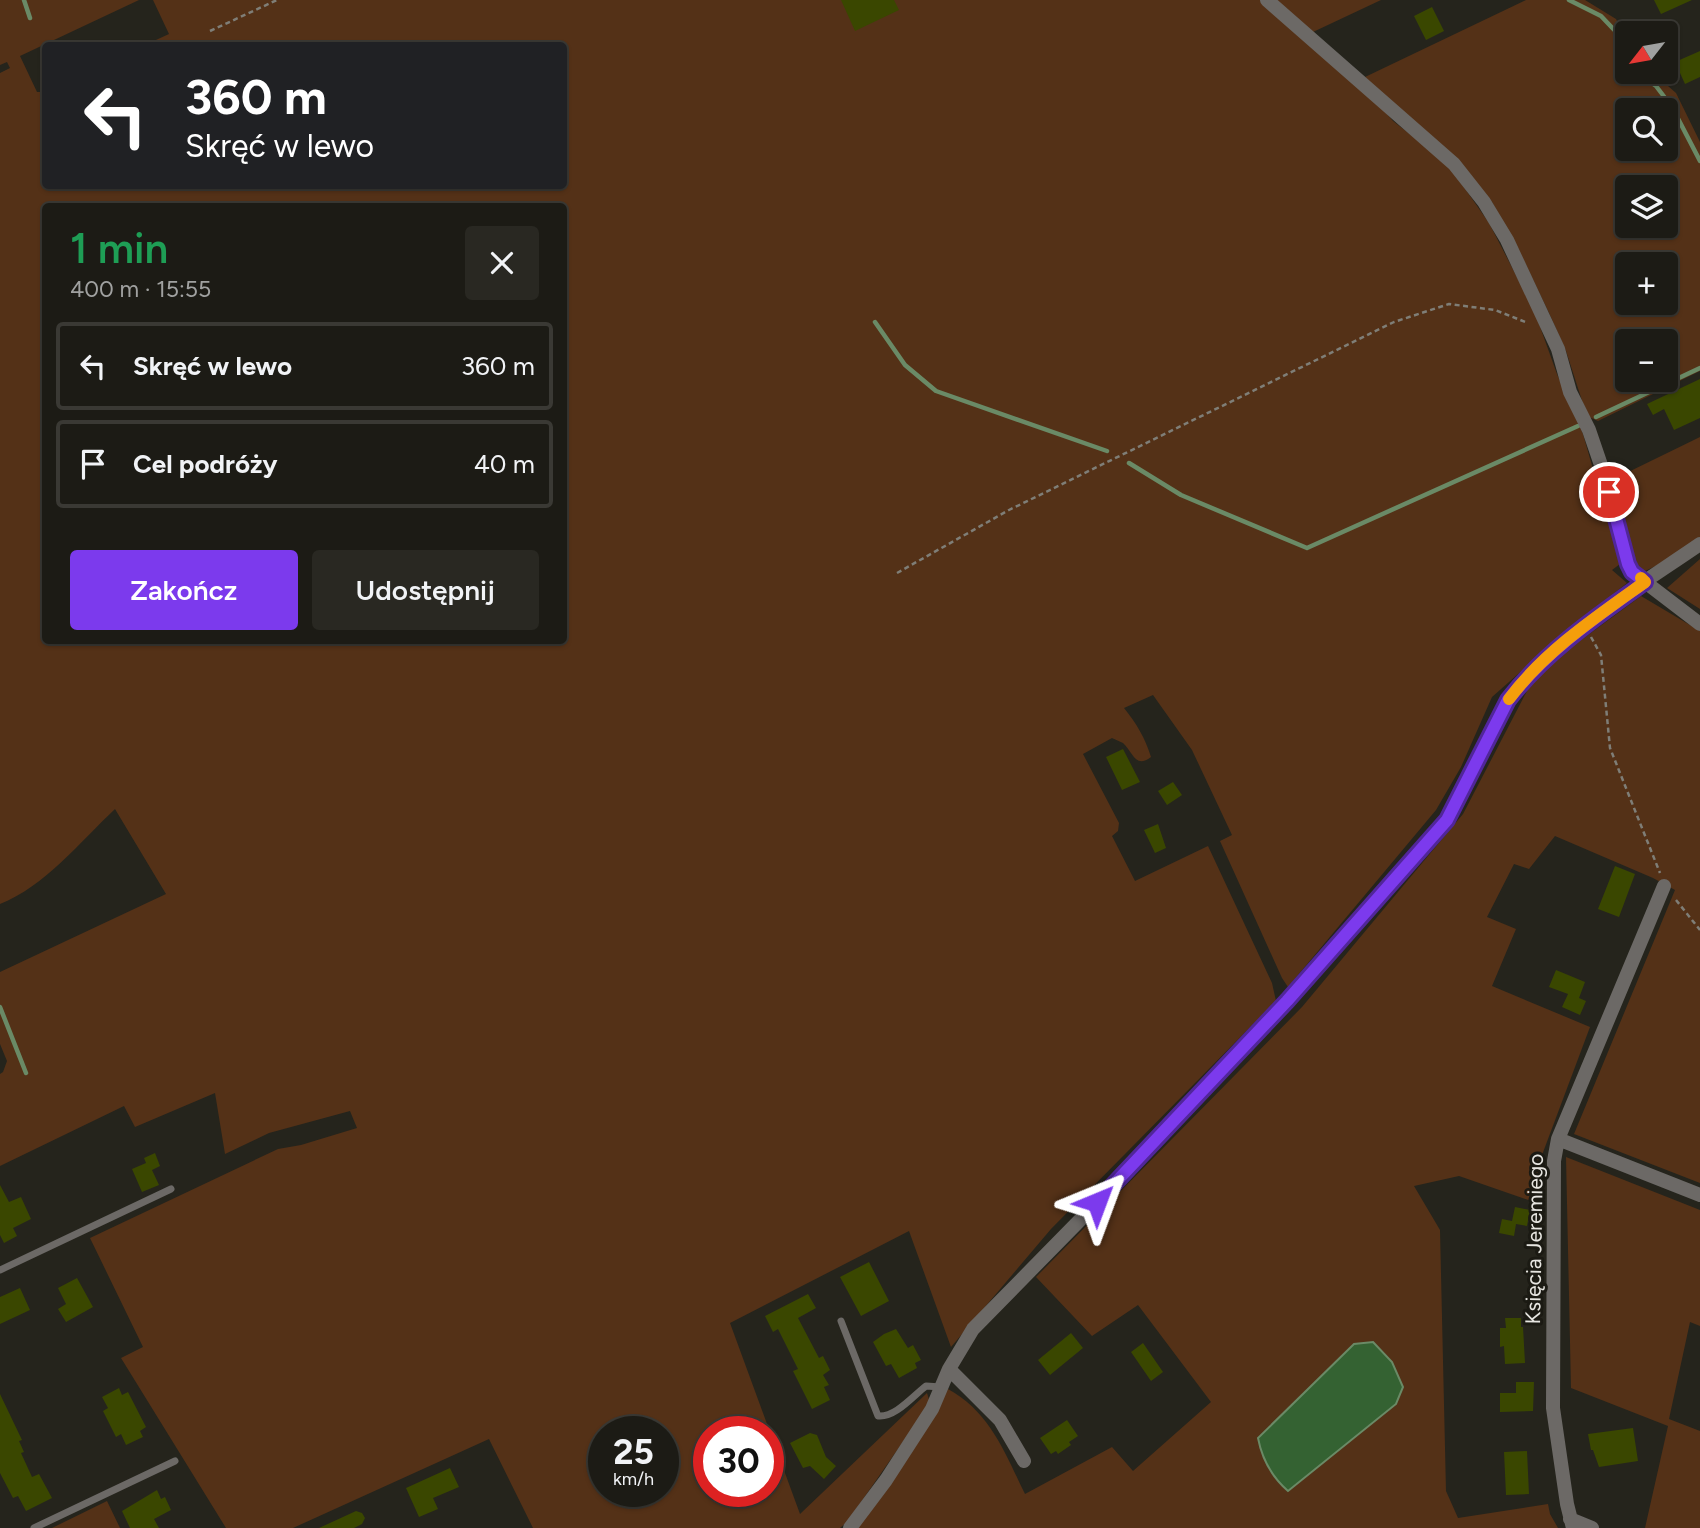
<!DOCTYPE html>
<html lang="pl">
<head>
<meta charset="utf-8">
<style>
	body { margin:0; font-family:Figtree,sans-serif; background:#292822; color:#f1f3f6; height:100vh; display:flex; flex-direction:column; font-size:26px; white-space:nowrap }
	* { box-sizing:border-box; margin:0 }
	p { font-size:23px; color:#a0a1a0 }
	.icon { flex:none; width:38px; height:38px; fill:none; stroke:currentColor; stroke-width:2; stroke-linecap:round; stroke-linejoin:round }
	.map { position:relative; flex:1; overflow:hidden }
	.sheet { position:absolute; left:42px; top:203px; width:525px; height:441px; display:flex; flex-direction:column; background:#1c1b15; border-radius:7px; box-shadow:0 2px 5px #0004,0 0 0 2px #3a3934 }
	.sheet>* { flex:none }
	.banner { position:absolute; left:42px; top:42px; width:525px; height:147px; border-radius:7px; box-shadow:0 2px 5px #0004,0 0 0 2px #3a3934; background:#202124; color:#fff; overflow:hidden }
	.needle { width:46px; rotate:239deg }
	.tools { position:absolute; left:1615px; top:21px; display:grid; gap:14px }
	.tools a { display:grid; place-items:center; width:63px; height:63px; border-radius:7px; background:#1c1b15; box-shadow:0 2px 5px #0004,0 0 0 2px #3a3934; font-size:35px }
	.speed { position:absolute; left:588px; top:1416px; display:flex; gap:14px; font-size:35px; font-weight:700; text-align:center }
	.speed>* { display:grid; place-content:center; width:91px; height:91px; border-radius:50%; background:#1c1b15; box-shadow:0 2px 5px #0004,0 0 0 2px #3a3934; line-height:1 }
	.speed small { font-size:18px; font-weight:400 }
	.speed .limit { border:10px solid #d22; background:#fff; color:#111 }
	.pin { position:absolute; display:grid; place-items:center; width:60px; height:60px; color:#fff; margin:-30px; border:4px solid #fff; border-radius:50%; box-shadow:0 2px 7px #0007 }
	.me { position:absolute; width:77px; margin:-38px; rotate:44deg; stroke-linejoin:round; filter:drop-shadow(0 0 5px #0008) }
	.turn { display:flex; align-items:center; gap:24px; height:147px; padding:0 28px; font-size:32px }
	.turn .icon { width:91px; height:91px; stroke-width:2.5 }
	.turn b { display:block; font-size:49px; line-height:60px }
	.round { display:grid; place-items:center; flex:none; width:74px; height:74px; border-radius:7px; background:#292822 }
	.summary { display:flex; align-items:center; justify-content:space-between; height:119px; padding:0 28px }
	h1 { font-size:42px; font-weight:600; line-height:52px; color:#1e9e55 }
	.primary-button { display:flex; gap:14px; margin-top:auto; padding:14px 28px }
	.primary-button a { flex:1; height:80px; border-radius:7px; background:#7c3aed; color:#fff; font-size:28px; font-weight:600; line-height:80px; text-align:center }
	.primary-button a+a { background:#292822; color:#f1f3f6 }
	ul { padding:0; list-style:none }
	li { display:flex; align-items:center; gap:21px; height:88px; margin:0 14px 10px; padding:0 14px; border:4px solid #3a3934; border-radius:7px }
	li div { flex:1 }
	li b { display:block; font-size:26px }
	li em { font-style:normal }
	.map>svg:first-child { display:block }
	.green { fill:#543117; fill-rule:evenodd }
	.water { fill:#346232; stroke:#6a8a66; stroke-width:2 }
	.lines { fill:none; stroke-linecap:round; stroke-linejoin:round }
	.stream { stroke:#6a8a66; stroke-width:4.5 }
	.building { fill:#3a4700 }
	.path { stroke:#7f7e77; stroke-width:2.5; stroke-dasharray:5 3.5; stroke-linecap:butt }
	.lane { stroke:#6c6966; stroke-width:7 }
	.street { stroke:#6c6966; stroke-width:14 }
	.route-casing { stroke:#51269a; stroke-width:18 }
	.route { stroke:#7c3aed; stroke-width:12 }
	.slow { stroke:#f59e0b; stroke-width:12 }
	.labels { text-anchor:middle; dominant-baseline:central; stroke-width:6; stroke-linejoin:round; paint-order:stroke }
	.street-label { font-size:21px; fill:#e7e6e1; stroke:#1b1a13 }
</style>
</head>
<body>
<div class="map">
<svg width="1700" height="1528" viewBox="0 0 1700 1528">
	<rect width="100%" height="100%" fill="#25241c"/>
	<!-- green -->
	<path class="green" d="M0,0H139L20,56L37,92H45L46,186H564V46L145,45L169,34L153,0H1260L1373,98L1393,121L1447,163L1489,223L1534,310L1557,374L1583,434L1620,564L1612,570L1627,583L1562,635L1492,697L1461,767L1436,810L1288,987L1282,978L1220,841L1232,835L1192,750L1153,695L1124,708C1137,724 1145,738 1151,757C1135,769 1133,752 1123,743C1121,742 1114,739 1112,738L1083,754L1119,823L1118,831L1112,836L1135,881L1208,846L1272,983L1276,1001L1051,1229L951,1347L909,1231L730,1323L800,1514L927,1393L930,1403L847,1522L840,1528H533L489,1439L293,1528H226L121,1358L143,1347L90,1238L278,1149L301,1145L357,1128L350,1111L269,1133L225,1154L215,1093L135,1127L124,1106L0,1166V1074L3,1072L7,1061L0,1044V972L166,894L115,809C81,841 44,887 0,904V73L10,68L7,62L0,65ZM46,206H564V640H46ZM604,1432H663V1491H604ZM709,1432H768V1491H709Z
		M1275,0H1381L1313,32Z
		M1526,0H1585L1616,19L1627,40L1628,72H1652L1676,93L1700,142V371L1598,421L1587,416L1566,351L1549,313L1523,259L1492,202L1365,77ZM1628,110H1666V149H1628ZM1628,187H1666V226H1628ZM1628,264H1666V303H1628ZM1628,341H1666V380H1628Z
		M1700,437V537L1664,562L1641,573L1630,550L1616,478Z
		M1700,559V609L1667,588Z
		M1641,596L1700,631V1183L1574,1134L1675,890L1653,878L1555,836L1529,869L1514,864L1487,917L1516,929L1492,986L1590,1027L1542,1155L1543,1205L1459,1176L1414,1186L1440,1230L1446,1491L1458,1518L1548,1504L1550,1514L1558,1528H858L948,1389C990,1412 1005,1453 1025,1494L1112,1447L1133,1471L1211,1402L1138,1305L1092,1336L1036,1277L1302,1007L1463,814L1528,689L1554,660Z
		M1566,1157L1700,1210V1326L1690,1322L1669,1419L1700,1431V1528H1645L1668,1426L1571,1388Z
		M107,1501L120,1528H52Z"/>
	<!-- water -->
	<path class="water" d="M1373,1342L1392,1362L1403,1387L1396,1404L1288,1491C1272,1477 1262,1459 1258,1438L1354,1344Z"/>
	<g class="lines">
		<!-- stream -->
		<path class="stream" d="M24,0L30,18
			M1569,0L1601,16L1620,36L1621,50L1628,64
			M1636,72L1656,86L1672,107L1700,161
			M875,322L905,365L936,391L1107,451
			M1596,417L1700,368
			M1129,463L1181,495L1307,548L1578,426
			M0,1007L26,1073"/>
	</g>
	<!-- building -->
	<path class="building" d="M841,0H894L899,10L855,31Z
		M1654,0H1692L1661,14Z
		M1432,7L1444,31L1426,40L1414,16Z
		M1700,51V77L1685,84L1675,62Z
		M1700,379V418L1674,430L1664,409L1653,415L1647,404Z
		M1123,749L1140,782L1122,790L1106,757Z
		M1173,782L1182,795L1167,805L1158,791Z
		M1158,824L1166,848L1155,853L1144,830Z
		M1615,866L1635,874L1619,917L1598,909Z
		M1556,970L1585,982L1579,998L1586,1001L1580,1015L1562,1007L1568,994L1549,987Z
		M155,1153L160,1166L152,1170L159,1185L142,1192L132,1169L146,1163L144,1158Z
		M0,1185L9,1202L21,1197L31,1219L13,1228L17,1236L4,1243L0,1235Z
		M1515,1207L1530,1210L1527,1226L1516,1224L1514,1236L1499,1233L1502,1219L1512,1221Z
		M869,1262L889,1301L861,1316L840,1277Z
		M77,1278L93,1307L66,1322L58,1309L66,1304L58,1288Z
		M20,1288L30,1310L0,1324V1297Z
		M808,1294L816,1308L798,1318L819,1358L823,1356L830,1370L823,1375L829,1385L824,1387L830,1400L812,1409L793,1371L798,1369L778,1329L773,1332L765,1316Z
		M1505,1318H1521V1327H1523L1525,1363L1505,1364L1504,1346L1500,1347V1328H1506Z
		M896,1329L908,1348L913,1345L921,1360L915,1363L917,1368L899,1378L891,1364L886,1366L873,1342L884,1334Z
		M1071,1333L1083,1348L1050,1375L1038,1360Z
		M1143,1343L1163,1372L1151,1381L1131,1352Z
		M1516,1382H1534L1533,1411L1500,1412V1393H1516Z
		M119,1388L122,1395L128,1392L146,1427L140,1431L143,1437L126,1445L121,1434L116,1437L103,1411L108,1408L102,1397Z
		M0,1394L22,1440L19,1441L24,1452L21,1453L32,1477L39,1474L52,1498L26,1511L18,1496L13,1498L0,1473Z
		M1067,1420L1078,1436L1069,1442L1071,1445L1058,1454L1056,1451L1051,1454L1040,1438Z
		M1633,1428L1638,1461L1599,1467L1593,1450H1591L1588,1434Z
		M810,1433L817,1435L826,1457L836,1466L824,1479L810,1466L803,1468L790,1443Z
		M1527,1451L1529,1494L1506,1495L1504,1452Z
		M450,1468L459,1487L433,1498L438,1509L419,1517L406,1488Z
		M157,1490L161,1499L165,1497L171,1510L154,1519L159,1528H130L122,1511Z
		M356,1511L362,1513L365,1518L362,1524L354,1528H319Z"/>
	<g class="lines">
		<!-- path -->
		<path class="path" d="M210,31L277,0
			M897,573L1009,510L1394,322L1449,304L1495,310L1528,323
			M1591,637L1601,655L1610,748L1660,873
			M1676,900L1700,930"/>
		<!-- lane -->
		<path class="lane" d="M0,1270L171,1189
			M841,1321L878,1416C895,1418 913,1396 926,1386L941,1387
			M34,1528L175,1461"/>
		<!-- street -->
		<path class="street" d="M1267,0L1454,164L1484,202L1507,240L1558,349L1570,392L1589,430L1602,468L1628,564L1632,572L1700,624
			M1558,1139L1700,1195
			M949,1369L1000,1420L1024,1461
			M1570,1519L1592,1528
			M850,1528L886,1480L932,1409L949,1369L973,1329L1134,1165L1287,1001L1420,852L1447,820L1508,700C1558,634 1633,590 1700,544
			M1573,1528L1567,1504L1553,1408L1554,1161L1558,1139L1664,886"/>
	</g>
	<g class="lines">
		<defs>
			<path id="route" d="M1097,1202L1287,1001L1447,820L1508,700C1545,652 1596,617 1645,582L1632,572L1628,564L1609,492"/>
		</defs>
		<!-- route casing -->
		<use href="#route" class="route-casing"/>
		<!-- route -->
		<use href="#route" class="route"/>
		<!-- slow -->
		<path class="slow" d="M1509,699C1545,651 1596,617 1645,582L1641,578"/>
	</g>
	<g class="labels">
		<!-- street labels -->
		<g class="street-label">
			<text transform="translate(1534 1239) rotate(-89)">Księcia Jeremiego</text>
		</g>
	</g>
</svg>
<div class="tools">
<a><svg class="needle" viewBox="-14 -14 28 28"><path d="M0-13l5 13h-10z" fill="#e53935"/><path d="M0 13l5-13h-10z" fill="#a0a1a0"/></svg></a>
<a><svg class="icon" aria-label="search" viewBox="0 0 24 24"><circle cx="10" cy="10" r="6"/><path d="M15 15l6 6"/></svg></a>
<a><svg class="icon" aria-label="layers" viewBox="0 0 24 24"><path d="M12 4l9 5-9 5-9-5zM3 14l9 5 9-5"/></svg></a>
<a>+</a>
<a>−</a>
</div>
<div class="speed"><div>25<small>km/h</small></div><div class="limit">30</div></div>
<div class="pin" style="left:1609px;top:492px;background:#d93025"><svg class="icon" aria-label="arrive" viewBox="0 0 24 24"><path d="M6 21V4h12l-3 4 3 4H6"/></svg></div>
<svg class="me" style="left:1097px;top:1202px" viewBox="-20 -20 40 40"><path d="M0-17L14 15 0 8-14 15z" fill="#7c3aed" stroke="#fff" stroke-width="4"/></svg>
<div class="banner">
<div class="turn"><svg class="icon" aria-label="left" viewBox="0 0 24 24"><path d="M17 20v-9H6M10 6l-5 5 5 5"/></svg><div><b>360 m</b>Skręć w lewo</div></div>
</div>
<section class="sheet">
<div class="summary"><div><h1>1 min</h1><p>400 m · 15:55</p></div><a class="round"><svg class="icon" aria-label="close" viewBox="0 0 24 24"><path d="M6 6l12 12M18 6L6 18"/></svg></a></div>
<ul>
<li><svg class="icon" aria-label="left" viewBox="0 0 24 24"><path d="M17 20v-9H6M10 6l-5 5 5 5"/></svg><div><b>Skręć w lewo</b></div><em>360 m</em></li>
<li><svg class="icon" aria-label="arrive" viewBox="0 0 24 24"><path d="M6 21V4h12l-3 4 3 4H6"/></svg><div><b>Cel podróży</b></div><em>40 m</em></li>
</ul>
<div class="primary-button"><a>Zakończ</a><a>Udostępnij</a></div>
</section>
</div>
</body>
</html>
